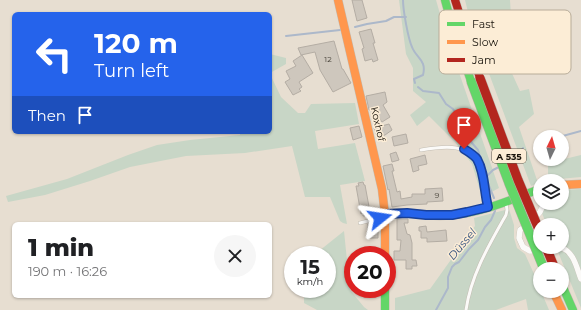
<!DOCTYPE html>
<html lang="en">
<head>
<meta charset="utf-8">
<style>
	body { margin:0; font-family:Montserrat,sans-serif; background:#f6f6f6; color:#202124; height:100vh; display:flex; flex-direction:column; font-size:15px; white-space:nowrap }
	* { box-sizing:border-box; margin:0 }
	p { font-size:13px; color:#757577 }
	.icon { flex:none; width:22px; height:22px; fill:none; stroke:currentColor; stroke-width:2; stroke-linecap:round; stroke-linejoin:round }
	.map { position:relative; flex:1; overflow:hidden }
	.panel { position:absolute; left:12px; top:222px; width:260px; height:76px; display:flex; flex-direction:column; background:#fff; border-radius:6px; box-shadow:0 1px 3px #0004 }
	.panel>* { flex:none }
	.hud { position:absolute; left:12px; top:12px; width:260px; height:122px; border-radius:6px; box-shadow:0 1px 3px #0004; background:#2563eb; color:#fff; overflow:hidden }
	.needle { width:26px; rotate:5deg }
	.buttons { position:absolute; left:533px; top:130px; display:grid; gap:8px }
	.buttons a { display:grid; place-items:center; width:36px; height:36px; border-radius:50%; background:#fff; box-shadow:0 1px 3px #0004; font-size:20px }
	.speed { position:absolute; left:284px; top:246px; display:flex; gap:8px; font-size:20px; font-weight:700; text-align:center }
	.speed>* { display:grid; place-content:center; width:52px; height:52px; border-radius:50%; background:#fff; box-shadow:0 1px 3px #0004; line-height:1 }
	.speed small { font-size:10px; font-weight:400 }
	.speed .limit { border:6px solid #d22; background:#fff; color:#111 }
	.pin { position:absolute; display:grid; place-items:center; width:34px; height:34px; color:#fff; margin:-41px -17px; border-radius:50% 50% 50% 0; rotate:-45deg; box-shadow:0 0 4px #0007 }
	.pin .icon { rotate:45deg }
	.me { position:absolute; width:44px; margin:-22px; rotate:75deg; stroke-linejoin:round; filter:drop-shadow(0 0 3px #0008) }
	.turn { display:flex; align-items:center; gap:14px; height:84px; padding:0 16px; font-size:18px }
	.turn .icon { width:52px; height:52px; stroke-width:2.5 }
	.turn b { display:block; font-size:28px; line-height:34px }
	.then { display:flex; align-items:center; height:38px; padding:0 16px; background:#0003; gap:8px; font-size:15px }
	.round { display:grid; place-items:center; flex:none; width:42px; height:42px; border-radius:21px; background:#f6f6f6 }
	.head { display:flex; align-items:center; justify-content:space-between; height:68px; padding:0 16px }
	h1 { font-size:24px; font-weight:800; line-height:30px }
	.map>svg:first-child { display:block }
	.green { fill:#c8d6c6 }
	.lines { fill:none; stroke-linecap:round; stroke-linejoin:round }
	.stream { stroke:#acb8ca; stroke-width:2 }
	.building { fill:#cec7bd; stroke:#b4ada4 }
	.lane-casing { stroke:#c3bdb3; stroke-width:4 }
	.street-casing { stroke:#c3bdb3; stroke-width:6 }
	.fast-casing { stroke:#c3bdb3; stroke-width:9 }
	.slow-casing { stroke:#c3bdb3; stroke-width:9 }
	.jam-casing { stroke:#c3bdb3; stroke-width:9 }
	.lane { stroke:#fbfaf8; stroke-width:3 }
	.street { stroke:#fbfaf8; stroke-width:5.5 }
	.fast { stroke:#63d668; stroke-width:8 }
	.slow { stroke:#ff974d; stroke-width:8 }
	.jam { stroke:#b3261e; stroke-width:8 }
	.fast-bridge-casing { stroke:#bcaca6; stroke-width:10; stroke-linecap:butt }
	.jam-bridge-casing { stroke:#bcaca6; stroke-width:10; stroke-linecap:butt }
	.fast-bridge { stroke:#63d668; stroke-width:9 }
	.jam-bridge { stroke:#b3261e; stroke-width:9 }
	.route-casing { stroke:#184099; stroke-width:10 }
	.route { stroke:#2563eb; stroke-width:7 }
	.labels { text-anchor:middle; dominant-baseline:central; stroke-width:3; stroke-linejoin:round; paint-order:stroke }
	.number-label { font-size:8px; fill:#474239 }
	.shield { fill:#fcedd6; stroke:#5d5549; stroke-width:1 }
	.shield-label { font-size:9px; font-weight:bold; fill:#19140c }
	.street-label { font-size:10px; fill:#19140c; stroke:#fcedd6 }
	.water-label { font-size:11px; font-style:italic; fill:#375581; stroke:#fcedd6 }
	.key { fill:#fcedd6; stroke:#b8ac99; stroke-width:1 }
	.key-label { font-size:11px; fill:#19140c }
</style>
</head>
<body>
<div class="map">
<svg width="581" height="310" viewBox="0 0 581 310">
	<rect width="100%" height="100%" fill="#e7ded1"/>
	<!-- green -->
	<path class="green" d="M399,0H436L446,35L499,188L482,197L472,164L455,142L429,116L417,126L410,115L426,102L413,91V68L406,54Z
		M465,0H510L512,33L510,69L520,91L529,89L534,114L519,127L538,183L531,186L472,28Z
		M270,54L286,58V64L270,73Z
		M270,74L281,97L298,113H305L311,104L355,103L359,124L315,131L318,149L355,143L365,181L340,185L347,224L343,223L340,221L330,197H305L292,146L245,153L186,156L130,167L90,181L45,195L8,202L6,196L67,179L128,155L157,145L190,140L240,135V132H270Z
		M581,155V177L548,180V163Z
		M581,189V273L577,260L570,250L581,283V308L556,247H562V225H547L534,195L540,194V203H562V190Z
		M509,209L514,225V238L517,248L525,254L540,287V291H541L549,310H528L526,299L496,310H395V298L430,289L475,226L474,218Z
		M344,231L350,290L364,307L368,310H317L304,303V289H327V255H314Z"/>
	<g class="lines">
		<!-- stream -->
		<path class="stream" d="M403,0C403,10 408,38 412,47C416,58 427,60 423,75L414,79L415,83
			M355,27L367,24L386,21L394,17H406
			M286,36L340,30
			M418,87L423,91L439,93L446,104L453,109L472,143L478,150L489,186L494,198
			M559,137L581,131
			M514,157L518,155L523,148
			M487,176L493,170L499,167
			M436,310L448,288V277L452,267L455,264L459,262L469,249L478,240L485,227L491,220L495,211"/>
	</g>
	<!-- building -->
	<path class="building" d="M352,0H362L367,18L357,21Z
		M371,29L375,43H373L378,60L373,62L372,59L365,61L362,49L364,48L359,32Z
		M334,41L342,69H343L351,83L333,92L320,70L315,52L301,55L298,48Z
		M302,55L313,73L299,82L302,87L299,89L301,91L293,95L285,82L290,79L286,71L296,66L293,61Z
		M385,92L387,102L383,105L390,117L382,122L373,109L369,110L366,96Z
		M389,124L392,130L385,135L377,137L374,128Z
		M359,126L362,137L353,140L350,128Z
		M406,134L408,143L394,146L392,137Z
		M396,152L399,160L392,162L390,154Z
		M425,155L427,164L418,166L419,170L413,172L410,159Z
		M392,164L394,171H392L397,192L400,191L401,199L412,197V194H425V189L442,188L443,201L427,202V204L407,205L392,207L389,189L388,190L383,166Z
		M363,182L364,185H365L370,212H368V215L363,216V213L361,214L356,186H359L358,183Z
		M397,219H408V223H404L407,234L410,235L412,243V260H416L417,266H412V269H406V260H394V251H400L401,240H397Z
		M368,224L378,225V238H367Z
		M426,226L427,232L446,230L447,241L427,242V238H421V231H419V227Z"/>
	<g class="lines">
		<defs>
			<path id="lane" d="M421,150C444,146 472,142 481,170C485,182 485,195 488,207
				M360,223L380,218L384,215
				M466,310C471,275 489,245 506,215L507,210L506,203"/>
			<path id="street" d="M533,219C539,214 542,211 543,203
				M527,225L520,230L519,238L523,247L530,251H537
				M546,249C551,249 557,247 562,248C574,252 577,269 581,279"/>
			<path id="fast" d="M445,0L454,33L471,81
				M385,215C399,211 413,214 428,215C436,216 444,216 452,215C482,213 512,199 540,189
				M562,285L573,310
				M385,289V310"/>
			<path id="slow" d="M338,0L382,189L385,215V255
				M562,185L581,184
				M553,291L562,310"/>
			<path id="jam" d="M455,0L480,78"/>
		</defs>
		<!-- lane casing -->
		<use href="#lane" class="lane-casing"/>
		<!-- street casing -->
		<use href="#street" class="street-casing"/>
		<!-- fast casing -->
		<use href="#fast" class="fast-casing"/>
		<!-- slow casing -->
		<use href="#slow" class="slow-casing"/>
		<!-- jam casing -->
		<use href="#jam" class="jam-casing"/>
		<!-- lane -->
		<use href="#lane" class="lane"/>
		<!-- street -->
		<use href="#street" class="street"/>
		<!-- fast -->
		<use href="#fast" class="fast"/>
		<!-- slow -->
		<use href="#slow" class="slow"/>
		<!-- jam -->
		<use href="#jam" class="jam"/>
		<defs>
			<path id="fast-bridge" d="M471,81L509,183L544,269"/>
			<path id="jam-bridge" d="M480,78L518,180L540,232
				M546,247L555,269"/>
		</defs>
		<!-- fast-bridge casing -->
		<use href="#fast-bridge" class="fast-bridge-casing"/>
		<!-- jam-bridge casing -->
		<use href="#jam-bridge" class="jam-bridge-casing"/>
		<!-- fast-bridge -->
		<use href="#fast-bridge" class="fast-bridge"/>
		<!-- jam-bridge -->
		<use href="#jam-bridge" class="jam-bridge"/>
	</g>
	<g class="lines">
		<defs>
			<path id="route" d="M380,218L385,215L388,214L407,213L426,215H452L467,212L488,207C484,192 485,173 477,159C474,155 469,152 464,149"/>
		</defs>
		<!-- route casing -->
		<use href="#route" class="route-casing"/>
		<!-- route -->
		<use href="#route" class="route"/>
	</g>
	<g class="labels">
		<!-- number labels -->
		<g class="number-label">
			<text x="328" y="59">12</text>
			<text x="437" y="195">9</text>
		</g>
		<!-- shield labels -->
		<rect class="shield" x="492" y="149" width="34" height="14" rx="3"/>
		<g class="shield-label">
			<text x="509" y="156">A 535</text>
		</g>
		<!-- street labels -->
		<g class="street-label">
			<text transform="translate(378 124) rotate(77)">Koxhof</text>
		</g>
		<!-- water labels -->
		<g class="water-label">
			<text transform="translate(462 244) rotate(-50)">Düssel</text>
		</g>
	</g>
	<!-- legend -->
	<rect x="439" y="10" width="132" height="64" rx="6" class="key"/>
	<rect x="447" y="22" width="18" height="4" fill="#63d668"/>
	<rect x="447" y="40" width="18" height="4" fill="#ff974d"/>
	<rect x="447" y="58" width="18" height="4" fill="#b3261e"/>
	<g class="key-label">
		<text x="472" y="28">Fast</text>
		<text x="472" y="46">Slow</text>
		<text x="472" y="64">Jam</text>
	</g>
</svg>
<div class="buttons">
<a><svg class="needle" viewBox="-14 -14 28 28"><path d="M0-13l5 13h-10z" fill="#e53935"/><path d="M0 13l5-13h-10z" fill="#757577"/></svg></a>
<a><svg class="icon" aria-label="layers" viewBox="0 0 24 24"><path d="M12 4l9 5-9 5-9-5zM3 14l9 5 9-5"/></svg></a>
<a>+</a>
<a>−</a>
</div>
<div class="speed"><div>15<small>km/h</small></div><div class="limit">20</div></div>
<div class="pin" style="left:464px;top:149px;background:#d93025"><svg class="icon" aria-label="arrive" viewBox="0 0 24 24"><path d="M6 21V4h12l-3 4 3 4H6"/></svg></div>
<svg class="me" style="left:380px;top:218px" viewBox="-20 -20 40 40"><path d="M0-17L14 15 0 8-14 15z" fill="#2563eb" stroke="#fff" stroke-width="4"/></svg>
<div class="hud">
<div class="turn"><svg class="icon" aria-label="left" viewBox="0 0 24 24"><path d="M17 20v-9H6M10 6l-5 5 5 5"/></svg><div><b>120 m</b>Turn left</div></div>
<div class="then">Then<svg class="icon" aria-label="arrive" viewBox="0 0 24 24"><path d="M6 21V4h12l-3 4 3 4H6"/></svg></div>
</div>
<section class="panel">
<div class="head"><div><h1>1 min</h1><p>190 m · 16:26</p></div><a class="round"><svg class="icon" aria-label="close" viewBox="0 0 24 24"><path d="M6 6l12 12M18 6L6 18"/></svg></a></div>
</section>
</div>
</body>
</html>
